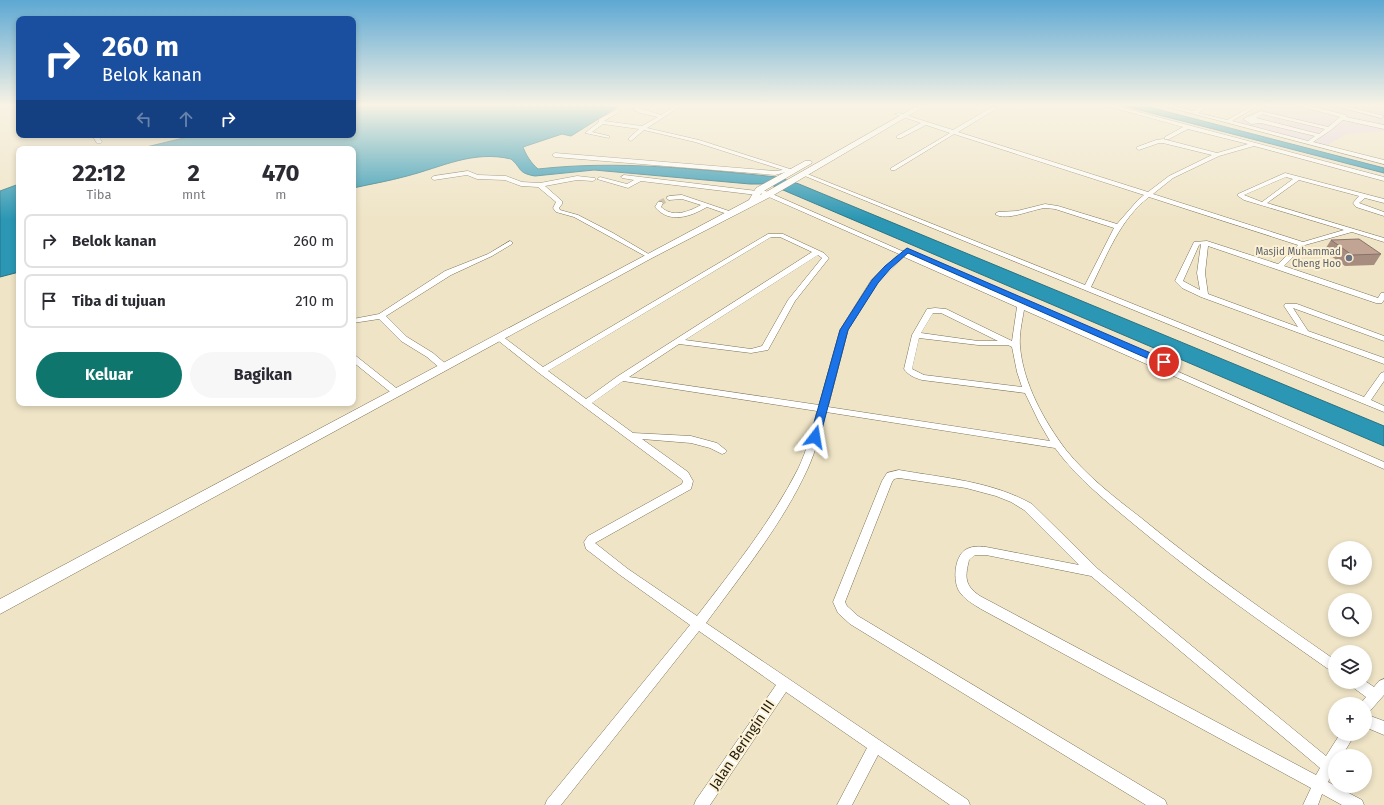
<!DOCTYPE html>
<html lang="id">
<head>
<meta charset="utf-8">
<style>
	body { margin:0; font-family:"Fira Sans",sans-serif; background:#f7f7f7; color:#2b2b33; height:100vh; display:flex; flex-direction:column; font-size:15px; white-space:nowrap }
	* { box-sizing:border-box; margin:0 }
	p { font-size:13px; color:#7c7c81 }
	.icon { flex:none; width:22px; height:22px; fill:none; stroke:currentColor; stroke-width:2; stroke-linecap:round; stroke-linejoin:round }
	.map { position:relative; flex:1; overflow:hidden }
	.side { position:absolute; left:16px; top:146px; width:340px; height:260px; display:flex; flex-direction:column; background:#fff; border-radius:8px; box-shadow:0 2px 6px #0003 }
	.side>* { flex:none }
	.guide { position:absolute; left:16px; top:16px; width:340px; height:122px; border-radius:8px; box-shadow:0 2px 6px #0003; background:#1a4fa0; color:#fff; overflow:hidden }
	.tools { position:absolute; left:1328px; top:541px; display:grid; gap:8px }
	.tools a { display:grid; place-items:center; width:44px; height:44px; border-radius:50%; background:#fff; box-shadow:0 2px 6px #0003; font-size:20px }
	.pin { position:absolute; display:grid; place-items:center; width:34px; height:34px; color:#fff; margin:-17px; border:2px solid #fff; border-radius:50%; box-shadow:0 1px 4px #0007 }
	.me { position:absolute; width:44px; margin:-22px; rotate:14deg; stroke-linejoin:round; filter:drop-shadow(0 0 3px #0008) }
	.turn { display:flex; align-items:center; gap:14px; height:84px; padding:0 20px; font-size:18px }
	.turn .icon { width:52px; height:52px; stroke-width:2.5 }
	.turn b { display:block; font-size:28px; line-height:34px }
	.lanes { display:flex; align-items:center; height:38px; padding:0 20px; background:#0003; justify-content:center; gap:20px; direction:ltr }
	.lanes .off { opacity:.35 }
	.eta { display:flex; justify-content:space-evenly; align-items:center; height:68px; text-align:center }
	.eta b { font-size:24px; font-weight:700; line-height:28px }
	.cta { display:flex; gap:8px; margin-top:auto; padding:8px 20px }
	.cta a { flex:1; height:46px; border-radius:24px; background:#0f766e; color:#fff; font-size:16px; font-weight:700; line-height:46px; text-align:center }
	.cta a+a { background:#f7f7f7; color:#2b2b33 }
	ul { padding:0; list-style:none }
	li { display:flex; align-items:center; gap:12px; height:54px; margin:0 8px 6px; padding:0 12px; border:2px solid #e1e1e2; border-radius:8px }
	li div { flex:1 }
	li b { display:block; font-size:15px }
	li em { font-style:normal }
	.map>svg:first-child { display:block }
	.education { fill:#e6d4e5 }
	.water { fill:#2c97b4; stroke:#287282 }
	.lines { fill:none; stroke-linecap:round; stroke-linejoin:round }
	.minor-tunnel { stroke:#c5bca1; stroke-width:5.5; stroke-dasharray:5.5 3; stroke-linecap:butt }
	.minor-casing { stroke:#7b7156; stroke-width:1 }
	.tertiary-casing { stroke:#7b7156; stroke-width:1 }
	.minor { fill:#fff; fill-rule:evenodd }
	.tertiary { fill:#fff; fill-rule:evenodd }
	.wall { fill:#a68d7f }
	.building { fill:#c1a494; stroke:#877368 }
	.route { fill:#1a73e8; stroke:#114b97 }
	.worship-dot { fill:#6b7280; stroke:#fcf1d3; stroke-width:1.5 }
	.labels { text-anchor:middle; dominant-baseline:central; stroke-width:4; stroke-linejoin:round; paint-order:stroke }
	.far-worship-label { font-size:10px; fill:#5b616d; stroke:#fcf1d3; text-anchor:end }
	.near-street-label { font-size:14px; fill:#1e1a0f; stroke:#fcf1d3 }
</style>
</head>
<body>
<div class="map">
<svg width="1384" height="805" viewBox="0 0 1384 805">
	<rect width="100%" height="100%" fill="#efe4c6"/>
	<!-- education -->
	<path class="education" d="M1265,106H1384V131L1346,134L1326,146L1238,122Z"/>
	<!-- water -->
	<path class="water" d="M353,106H619L571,136L562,134L523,147C526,155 531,163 538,169C618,160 697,169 777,177L799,184L1384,426V446L769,184H750L594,170L535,176C517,173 522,168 511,159C473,150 442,167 407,176C389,181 371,184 353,188V149H138L196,135H353Z
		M1124,106H1145L1384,168V173Z
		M19,184V272L0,277V191Z"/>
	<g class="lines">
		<!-- minor-tunnel -->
		<path class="minor-tunnel" d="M660,203L669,198"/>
		<defs>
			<path id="minor" d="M635,106H640L639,108L661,115L675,106H681L647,128L699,140L793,170L775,175L555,157L552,155L555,153L775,171L783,170L695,142L644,130L631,141L628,139L639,129L603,124L592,132L609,136V138L585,133L599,122V119L617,110L619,111V112L604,121L642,126L658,117L640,113L634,110Z
				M1107,106H1116L1384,177V181L1254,146L1219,156L1173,178L1153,194L1303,242L1344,230L1244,200L1238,196V194L1285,173L1384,199V203L1365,198L1359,203L1384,212V216L1356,207L1353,203L1359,196L1299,180L1267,203L1384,238V242L1352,232L1305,245L1284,266L1378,298L1381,293H1384V300L1382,303H1376L1208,246L1205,273L1208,294L1298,327L1284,306L1285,304H1297L1384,336V341L1293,308L1308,331L1384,358V364L1201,297L1182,288L1175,281L1194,242L1207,241L1278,264L1298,245L1149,197C1120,219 1107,255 1091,287L1364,397L1381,373L1384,372V381L1371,400L1384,406V412L800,174L805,173L1085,285L1114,228L1055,209C1052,209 1049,208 1046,208C1032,209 1006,222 995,214L998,212L1017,211L1045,204L1058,206L1117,224L1138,200L1144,195L954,134L895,170H891V168L950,133L926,125L901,138H897V136L921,123L895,114L899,113L953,130L992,107H996V109L958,132L1148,192L1169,176L1212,155L1163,143H1159L1139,150L1136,148L1137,147L1156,140L1163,139L1217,153L1248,144L1188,129L1169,139H1165V137L1183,127ZM1286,177L1293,179L1262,202L1244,195ZM1201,244L1197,273L1200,290L1183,281L1199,245Z
				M1164,106H1173L1193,111L1202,106H1208L1198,113L1227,120L1252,106H1258L1232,121L1308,141L1315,136L1261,123L1251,124L1243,119L1261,111L1328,127L1340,117L1300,106H1309L1346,115V117L1384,125V129L1343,120L1331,130L1313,142L1384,160V164ZM1262,114L1325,129L1319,134L1256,118Z
				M1336,106H1345L1384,116L1381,118Z
				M92,135H98L102,142L101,143H97Z
				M468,171L478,175L506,176L522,182L540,183L577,176L595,178L596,179L593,181L577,180L545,186L562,201V204L559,208L560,210L578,215L613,233L652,256L651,257H647L574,217L556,212L553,208L556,202L538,187L521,186L505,180L477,179L467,175L434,180L431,178L434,176Z
				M624,175L757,191V189H761L902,251L908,250L909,251L908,253L1020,302L1024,300H1027L1028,302L1026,305L1384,462V469L1024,310C1022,322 1019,334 1020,346C1023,383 1044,421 1066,450C1087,476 1114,497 1140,517C1202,568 1269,614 1335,660V673L1331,671C1264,624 1198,578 1136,526C1107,502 1077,478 1055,448L826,412C821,431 816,450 808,468C783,523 742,574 706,623L968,800L970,805H950L878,755L852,805H837L867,748L786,692L710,805H694L696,800L776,685L699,631L561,805H545L547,800L690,625L620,575L586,549L584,542L588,536L682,484L683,481L680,478L539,373L495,338L496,336H502L543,367L768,234H783L824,253L829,258L795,301L768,350L751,353L679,344L629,377L819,405L840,330L872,279L899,254L760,193L757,195L641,181L628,188L597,179L600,177L627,184L634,180L622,178L621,177ZM771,237H780L812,252L618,376L586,399L548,371ZM818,255L822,258L788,300L762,346L751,349L685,340ZM904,257L1017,307L1012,341L946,309L935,308L927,309L912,335L904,369C908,375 915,378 922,380L1025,393L1039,422L1050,441L828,407L848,330L878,282ZM933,313H941L998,341H978L921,333ZM919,338L978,345H1008L1012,347L1017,372L1022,387L924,375L912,369ZM623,381L817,411C812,431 807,450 798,469C771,522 733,569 697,616L628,569L595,543L691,489L693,481L688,472L642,439L691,443L710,448L722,454L725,453L727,451L717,443L691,436L633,433L592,403Z
				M682,195L732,212L733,213L730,215L707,207C690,217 669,224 655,207L658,202H662L663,203L661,207C673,218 688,212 701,205L682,199L669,200L666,198L669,196Z
				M510,241L512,242V244L492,256L451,275L386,316L407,337L433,353L447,365L448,367L447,369H441L427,357L401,341L379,319L353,323V319L379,314L445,271L488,254Z
				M353,355L356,356L400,391L401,393L400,395H394L353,362Z
				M899,470C944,478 991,481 1032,504L1098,569L1326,756L1340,734H1355L1342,756H1335V768L1328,782L1362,800L1364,805H1342L1322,794L1318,805H1303L1311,788L981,609C973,604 964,599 959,591C953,581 954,558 965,550C971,546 979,546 986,547L1079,565L1024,510L1011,502L996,496L966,488L899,478L894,479L892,482L845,602L847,606L858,616L1165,800L1167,805H1146L850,624L838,613L833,602L882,481L887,473ZM975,555H986L1091,576L1320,768L1316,775L980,596C964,585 965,577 969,560Z
				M1384,679V695L1370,711L1365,713V704H1360L1366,697L1351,686L1350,682L1365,681L1374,687L1379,681Z
				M1365,714L1384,721V735L1365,727Z"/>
			<path id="tertiary" d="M917,106H925L772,196L652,258L0,614V599L749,200L756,188L805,161H811L812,163L762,192L760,195L766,192Z"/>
		</defs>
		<!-- minor casing -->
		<use href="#minor" class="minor-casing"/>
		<!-- tertiary casing -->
		<use href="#tertiary" class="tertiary-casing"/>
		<!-- minor -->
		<use href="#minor" class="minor"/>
		<!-- tertiary -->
		<use href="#tertiary" class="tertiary"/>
	</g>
	<!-- wall -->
	<path class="wall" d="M1331,240L1381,254L1374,265L1345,266L1324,251Z"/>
	<!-- building -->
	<path class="building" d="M1359,239L1381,254L1352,255L1331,240Z"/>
	<!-- sky -->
	<linearGradient id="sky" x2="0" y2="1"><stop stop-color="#5da8d3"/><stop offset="0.48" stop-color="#f8f3e5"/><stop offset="1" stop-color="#f8f3e5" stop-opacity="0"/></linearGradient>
	<rect width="1384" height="219" fill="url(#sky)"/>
	<!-- route -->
	<path class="route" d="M907,248L1167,360L1168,362L1167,364H1160L908,253L890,269L878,283L848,330L820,437L815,440L812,439L810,437L840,330L872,280L885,266Z"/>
	<!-- markers -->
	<circle class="worship-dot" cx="1349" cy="258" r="4"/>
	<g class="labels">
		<!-- far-worship labels -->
		<g class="far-worship-label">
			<text x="1341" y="252">Masjid Muhammad<tspan x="1341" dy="12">Cheng Hoo</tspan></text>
		</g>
		<!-- near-street labels -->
		<g class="near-street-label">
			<text transform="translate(742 745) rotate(-56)">Jalan Beringin III</text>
		</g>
	</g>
</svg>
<div class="tools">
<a><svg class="icon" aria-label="sound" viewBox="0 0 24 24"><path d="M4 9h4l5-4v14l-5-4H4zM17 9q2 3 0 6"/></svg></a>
<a><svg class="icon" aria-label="search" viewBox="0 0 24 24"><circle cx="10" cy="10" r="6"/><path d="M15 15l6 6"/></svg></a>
<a><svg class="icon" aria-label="layers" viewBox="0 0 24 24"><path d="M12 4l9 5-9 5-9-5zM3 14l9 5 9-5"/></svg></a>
<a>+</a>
<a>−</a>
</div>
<div class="pin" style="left:1164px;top:362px;background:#d93025"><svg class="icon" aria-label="arrive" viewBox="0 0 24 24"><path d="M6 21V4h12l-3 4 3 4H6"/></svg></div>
<svg class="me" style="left:815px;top:437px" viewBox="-20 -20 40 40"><path d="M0-17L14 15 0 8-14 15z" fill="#1a73e8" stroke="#fff" stroke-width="4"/></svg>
<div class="guide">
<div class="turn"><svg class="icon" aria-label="right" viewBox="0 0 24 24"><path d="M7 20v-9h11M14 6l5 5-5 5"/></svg><div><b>260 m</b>Belok kanan</div></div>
<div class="lanes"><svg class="icon off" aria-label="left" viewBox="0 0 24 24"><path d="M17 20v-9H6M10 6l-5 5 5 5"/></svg><svg class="icon off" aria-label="ahead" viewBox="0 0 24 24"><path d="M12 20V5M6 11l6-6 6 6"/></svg><svg class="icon" aria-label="right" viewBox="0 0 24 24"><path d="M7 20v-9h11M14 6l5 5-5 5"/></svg></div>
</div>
<section class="side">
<div class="eta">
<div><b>22:12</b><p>Tiba</p></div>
<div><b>2</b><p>mnt</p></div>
<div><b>470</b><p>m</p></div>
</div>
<ul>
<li><svg class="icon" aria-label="right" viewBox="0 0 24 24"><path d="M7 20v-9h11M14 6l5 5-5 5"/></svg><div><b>Belok kanan</b></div><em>260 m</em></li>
<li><svg class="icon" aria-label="arrive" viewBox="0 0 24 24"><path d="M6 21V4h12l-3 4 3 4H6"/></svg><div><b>Tiba di tujuan</b></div><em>210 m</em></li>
</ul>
<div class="cta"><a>Keluar</a><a>Bagikan</a></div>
</section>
</div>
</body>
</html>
